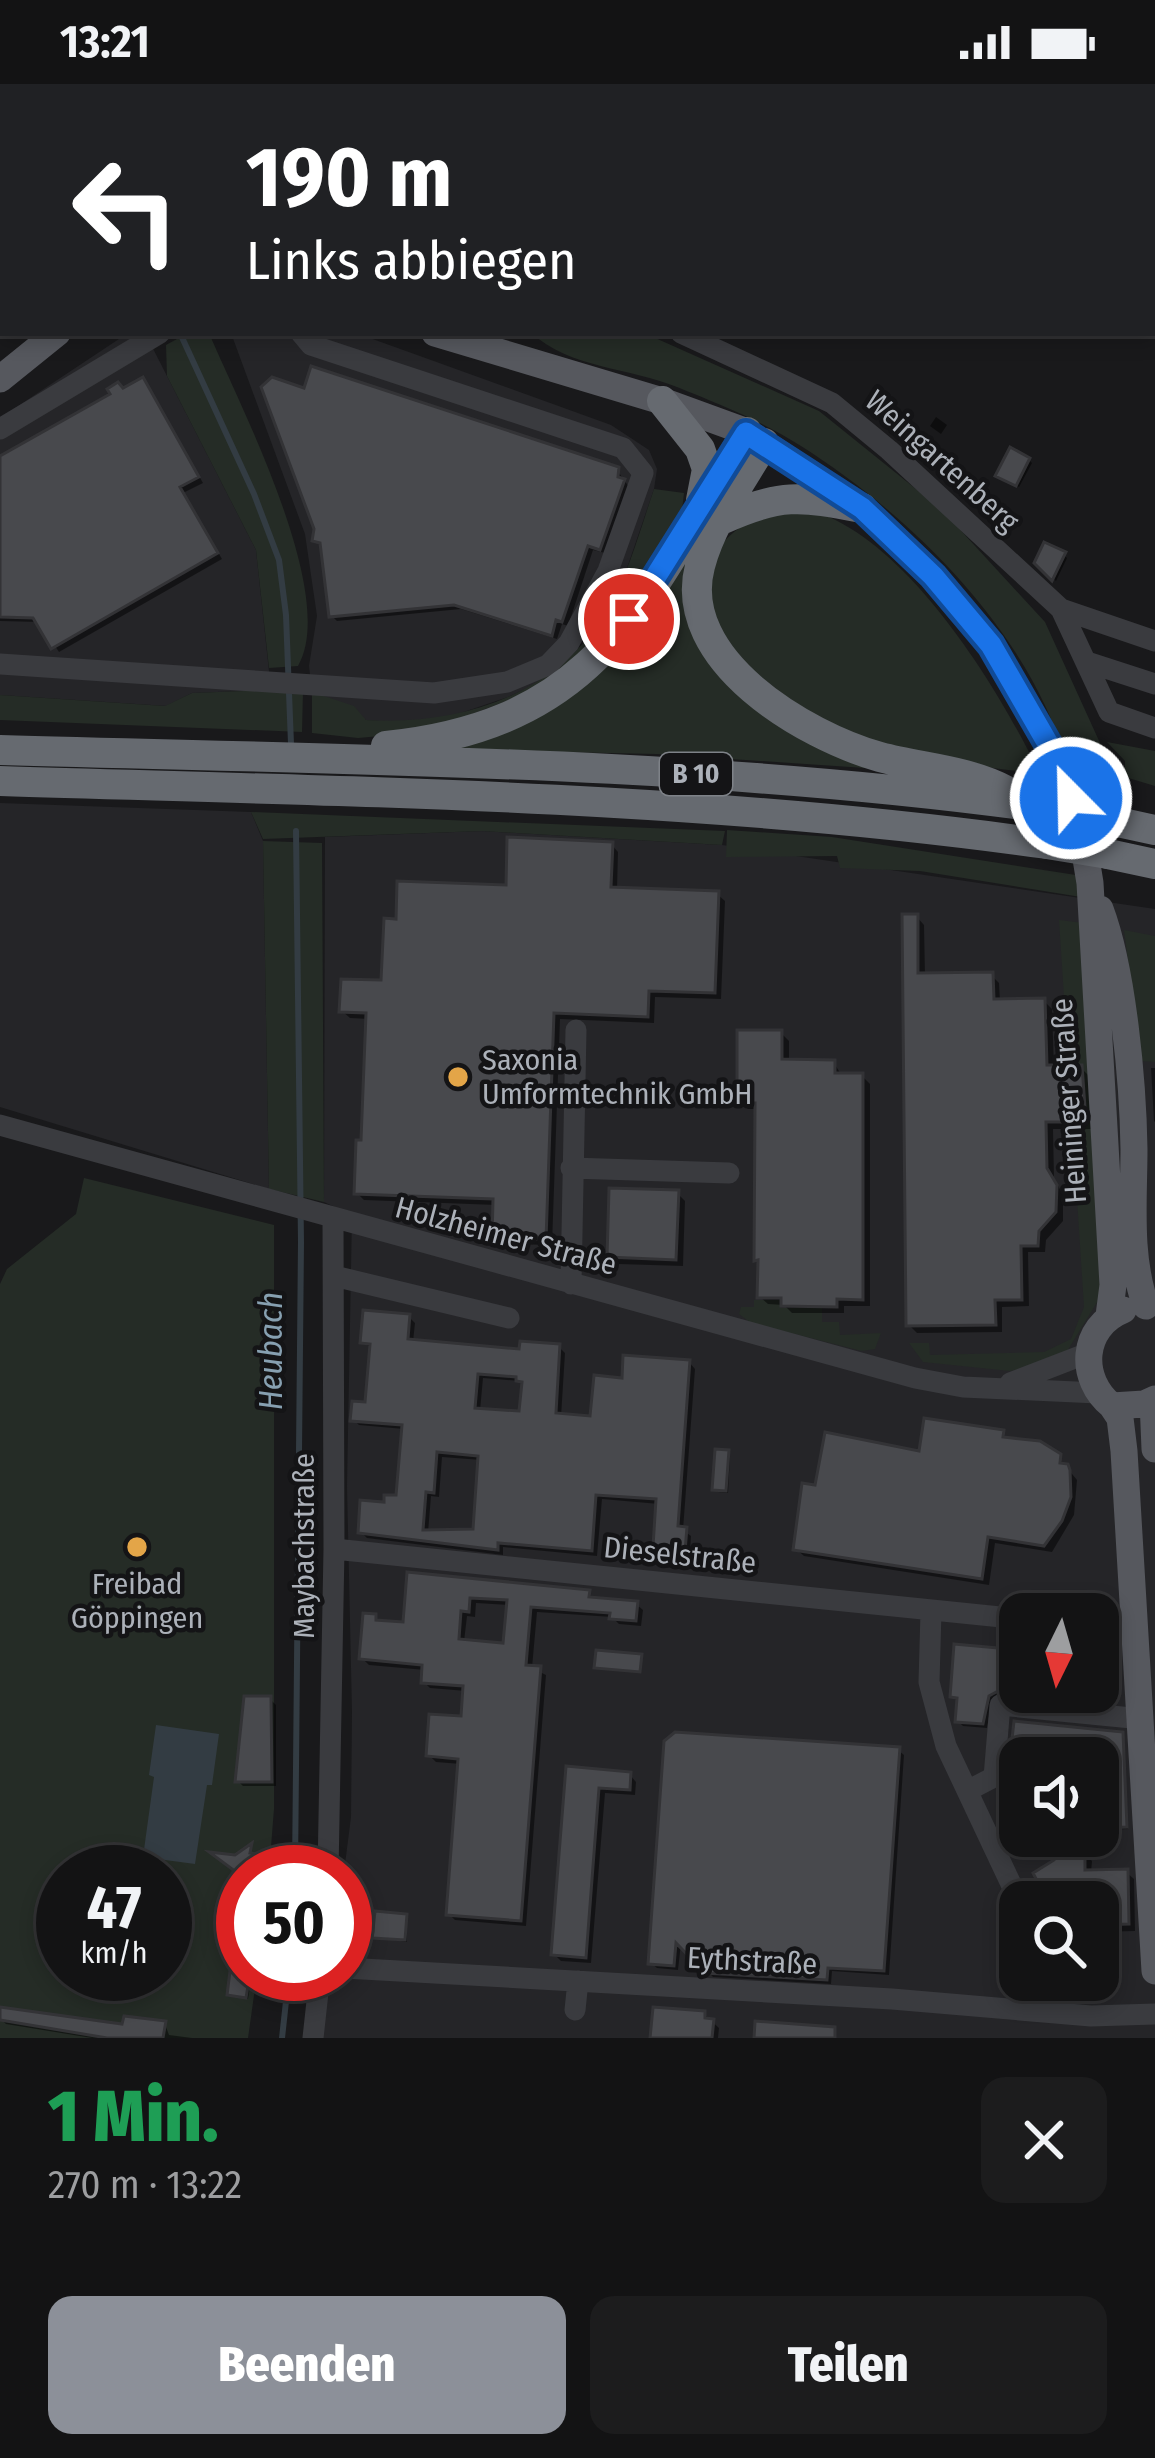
<!DOCTYPE html>
<html lang="de">
<head>
<meta charset="utf-8">
<style>
	body { margin:0; font-family:"Fira Sans Condensed",sans-serif; background:#1c1c1d; color:#f1f3f6; height:100vh; display:flex; flex-direction:column; font-size:45px; white-space:nowrap }
	* { box-sizing:border-box; margin:0 }
	p { font-size:39px; color:#9d9ea0 }
	.icon { flex:none; width:66px; height:66px; fill:none; stroke:currentColor; stroke-width:2; stroke-linecap:round; stroke-linejoin:round }
	.map { position:relative; height:1954px; overflow:hidden }
	.sheet { display:flex; flex-direction:column; background:#131314; flex:1 }
	.sheet>* { flex:none }
	.guide { position:absolute; left:0px; top:0px; width:1155px; height:252px; box-shadow:0 6px 18px #0003,0 0 0 3px #323234; background:#202124; color:#fff; overflow:hidden }
	.needle { width:78px; rotate:185deg }
	.buttons { position:absolute; left:999px; top:1509px; display:grid; gap:24px }
	.buttons a { display:grid; place-items:center; width:120px; height:120px; border-radius:24px; background:#131314; box-shadow:0 6px 18px #0003,0 0 0 3px #323234; font-size:60px }
	.speed { position:absolute; left:36px; top:1761px; display:flex; gap:24px; font-size:60px; font-weight:700; text-align:center }
	.speed>* { display:grid; place-content:center; width:156px; height:156px; border-radius:50%; background:#131314; box-shadow:0 6px 18px #0003,0 0 0 3px #323234; line-height:1 }
	.speed small { font-size:30px; font-weight:400 }
	.speed .limit { border:18px solid #d22; background:#fff; color:#111 }
	.pin { position:absolute; display:grid; place-items:center; width:102px; height:102px; color:#fff; margin:-51px; border:6px solid #fff; border-radius:50%; box-shadow:0 3px 12px #0007 }
	.me { position:absolute; width:132px; margin:-66px; rotate:337deg; stroke-linejoin:round; filter:drop-shadow(0 0 9px #0008) }
	.turn { display:flex; align-items:center; gap:42px; height:252px; padding:0 48px; font-size:54px }
	.turn .icon { width:156px; height:156px; stroke-width:2.5 }
	.turn b { display:block; font-size:84px; line-height:102px }
	.round { display:grid; place-items:center; flex:none; width:126px; height:126px; border-radius:24px; background:#1c1c1d }
	.headline { display:flex; align-items:center; justify-content:space-between; height:204px; padding:0 48px }
	h1 { font-size:72px; font-weight:800; line-height:90px; color:#1e9e55 }
	.action { display:flex; gap:24px; margin-top:auto; padding:24px 48px }
	.action a { flex:1; height:138px; border-radius:24px; background:#8c9099; color:#fff; font-size:48px; font-weight:800; line-height:138px; text-align:center }
	.action a+a { background:#1c1c1d; color:#f1f3f6 }
	.status { display:flex; justify-content:space-between; align-items:center; height:84px; padding:0 60px; background:#131314; direction:ltr }
	.status svg { height:33px; fill:currentColor }
	.map>svg:first-child { display:block }
	.built { fill:#252528; fill-rule:evenodd }
	.green { fill:#252c26; fill-rule:evenodd }
	.water { fill:#333c43 }
	.shadow { fill:#0007; fill-rule:evenodd }
	.lines { fill:none; stroke-linecap:round; stroke-linejoin:round }
	.stream { stroke:#333c43; stroke-width:6 }
	.building { fill:#48494d; stroke:#333336; stroke-width:3; fill-rule:evenodd }
	.minor { stroke:#3a3b3f; stroke-width:21 }
	.major { stroke:#56585e; stroke-width:27 }
	.highway { stroke:#666a70; stroke-width:30 }
	.highway-bridge { stroke:#666a70; stroke-width:30 }
	.route-casing { stroke:#114b97; stroke-width:30 }
	.route { stroke:#1a73e8; stroke-width:21 }
	.poi-dot { fill:#e3a548; stroke:#141416; stroke-width:4.5 }
	.labels { text-anchor:middle; dominant-baseline:central; stroke-width:9; stroke-linejoin:round; paint-order:stroke }
	.shield { fill:#141416; stroke:#7e8288; stroke-width:3 }
	.shield-label { font-size:27px; font-weight:bold; fill:#acb1b9 }
	.street-label { font-size:30px; fill:#acb1b9; stroke:#141416 }
	.poi-label { font-size:30px; fill:#acb1b9; stroke:#141416; text-anchor:start }
	.water-label { font-size:33px; font-style:italic; fill:#87a0b1; stroke:#141416 }
</style>
</head>
<body>
<div class="status"><b>13:21</b><svg viewBox="0 0 49 12"><path d="M0 12V9h3v3zM5 12V6h3v6zM10 12V3h3v9zM15 12V0h3v12zM26 1h20v11H26zM47 4h2v5h-2z"/></svg></div>
<div class="map">
<svg width="1155" height="1954" viewBox="0 0 1155 1954">
	<rect width="100%" height="100%" fill="#19191b"/>
	<!-- built -->
	<path class="built" d="M128,249H145L256,466L271,606L192,609L166,622L0,611V334Z
		M231,249H356L611,341L649,366L657,385L654,405L624,493L605,530L561,583L538,599L508,613L452,632L404,639L366,636L312,608L309,582L317,532L305,450Z
		M0,719L251,728L263,757L269,1105L0,1023Z
		M482,747L722,761L1155,825V1954H322L330,1890H345L344,1788L351,1733L352,1628L347,1402L352,1131L324,1118L325,753ZM1020,1530H1098V1608H1020ZM1020,1674H1098V1752H1020ZM1020,1818H1098V1896H1020Z"/>
	<!-- green -->
	<path class="green" d="M887,0H1155V140L1152,3Z
		M188,249H209C239,320 339,511 298,582L269,584L256,466L167,292L166,261Z
		M532,249H644L819,327L942,426L1045,538L1100,659L1117,679L1119,690L1067,680C1031,550 913,433 801,362C762,337 719,320 677,303C631,284 568,284 532,249Z
		M654,405L684,409L682,426L628,519L557,598L424,648L358,654L312,649V608L354,622L366,636C459,642 558,611 607,526C629,489 640,446 654,405Z
		M713,419L695,542L880,685L657,670L460,666L463,660L549,623Z
		M784,425C798,427 816,427 829,433C917,472 999,605 1040,690C927,675 855,672 763,597C730,570 708,542 710,496C712,452 747,436 784,425Z
		M271,606L303,607L302,648L0,636V611L165,622L192,609Z
		M1107,658L1155,667V702L1125,693V677Z
		M251,728L725,747L722,761L482,747L263,755Z
		M727,746L832,753L1076,791L1081,813L920,787L840,784L837,772L726,773Z
		M263,757L322,759L324,1118L269,1105Z
		M1059,836L1084,839L1102,1210L1066,1269L1040,1281L1010,1287L923,1278L909,1259H929L930,1271L1044,1268L1071,1255L1084,1223Z
		M1124,846L1155,852V978L1141,977Z
		M84,1094L274,1141V1725L269,1788H243V1890H257L248,1954H0V1200L7,1185L76,1130ZM63,1788H165V1890H63Z
		M754,1216H780L781,1224H822V1238H839L840,1251L881,1249L875,1265L862,1267L751,1239L739,1230L741,1223H754Z"/>
	<!-- water -->
	<path class="water" d="M156,1641L219,1650L212,1701H207L195,1780L143,1773L154,1693L149,1691Z"/>
	<!-- shadow -->
	<path class="shadow" d="M316,0H344L345,3H315Z
		M148,302L203,399L183,409L222,475L59,568L39,538L0,537V375L123,307Z
		M936,333L947,341L941,350L930,342Z
		M1029,376L1032,379L1019,403L1002,395Z
		M617,386L629,403L605,469L593,466L568,542L562,540L557,555L461,525L337,537L332,532L320,461L315,456Z
		M1064,471L1067,474L1056,497L1037,479Z
		M611,760L618,768L617,806L717,810L725,817L721,915L655,913L654,939L560,935L552,1161L502,1160L495,1152L496,1121L364,1116L357,1109L364,1059L369,935L350,934L342,927L384,900L399,838L509,804Z
		M917,833L924,841L925,892L991,891L999,899L1000,918L1044,917L1052,925L1054,984H1081L1089,992L1092,1045H1053L1054,1094L1063,1111V1137L1046,1156L1045,1168H1028L1029,1222L1002,1223V1248L917,1249L909,1241Z
		M781,949L789,957V978L834,979L842,992H862L870,1000V1222H844V1229H792L784,1221L768,1220L760,1213V1179L757,1175L758,1025H748L740,1018Z
		M1151,984H1155V1038L1154,1037Z
		M677,1109L685,1117L683,1182L618,1180L610,1172Z
		M409,1233L415,1239L413,1258L522,1268L559,1263L565,1269L561,1333L593,1336L624,1297L689,1278L695,1285L683,1446L691,1452L689,1485L661,1483L655,1477L659,1420L602,1415L597,1472L503,1463V1471L367,1454L361,1448L398,1415L404,1345L359,1341L353,1335L368,1322L373,1265L363,1258ZM483,1294L521,1297L525,1301L522,1331L480,1327ZM442,1373L481,1376L475,1448L428,1449L431,1412L439,1413Z
		M1002,1349L1009,1356L1054,1368L1077,1396L1074,1431L1052,1468L995,1459L989,1501L804,1472L796,1465L818,1404Z
		M727,1369L730,1372L728,1409L718,1408L715,1405Z
		M410,1491L588,1509L596,1517L636,1520L643,1526L641,1542L619,1540L612,1533L537,1528L532,1584L546,1591L526,1842L455,1836L449,1830L461,1680L436,1678L429,1671L464,1635L466,1607L430,1604L424,1598L425,1586L369,1581L362,1574L375,1533L381,1539L406,1542ZM476,1519L509,1521L506,1562L464,1558L467,1532L475,1533Z
		M957,1563L1020,1568L1022,1611L1006,1610L992,1616L987,1644L963,1642L958,1637L957,1617L953,1612Z
		M270,1615L276,1621V1702H243L238,1697Z
		M1016,1641L1121,1651L1128,1745L1103,1746L1101,1752L1098,1751V1674H1087V1664L1044,1661L1043,1674H1020V1702L1013,1701L1010,1698Z
		M898,1666L904,1671L889,1891L832,1887L831,1900L713,1893L681,1859L678,1886L657,1884L651,1879Z
		M568,1685L630,1691L636,1698L635,1711L605,1709L591,1879L561,1877L554,1870Z
		M1084,1769L1092,1777L1091,1789L1126,1788L1134,1795L1135,1847L1098,1848V1818H1052Z
		M243,1822V1890H252L248,1915L230,1910Z
		M406,1833L407,1858L375,1853Z
		M704,1930L719,1944L718,1954H653Z
		M1,1935L125,1944L165,1940L169,1951L192,1954H92L6,1940Z"/>
	<g class="lines">
		<!-- stream -->
		<path class="stream" d="M44,0L45,3
			M180,249L254,410L279,476L286,531L291,660
			M295,1788L301,1158L296,747
			M282,1954L289,1890"/>
	</g>
	<!-- building -->
	<path class="building" d="M311,282L619,383L618,393L625,395L600,466L588,462L562,538L556,536L552,552L454,521L329,533L320,459L312,457L314,445L261,303L272,293L304,304Z
		M143,293L199,393L180,403L218,469L51,565L33,534L0,533V372L110,310L107,305L118,298L123,304Z
		M1010,363L1030,374L1016,402L995,392Z
		M1044,458L1066,468L1052,497L1034,479Z
		M507,753L613,758L611,803L719,807L715,909L649,907L648,933L554,929L546,1156L492,1154L493,1115L354,1110L356,1056H361L366,929L339,928L341,895L381,896L384,834L396,835L397,797L506,801Z
		M902,830H918V889L993,888L994,915L1045,914L1047,981H1082L1086,1038H1046L1047,1084L1057,1101L1056,1128L1039,1147L1038,1162H1021L1022,1216H995L996,1241L906,1242Z
		M737,946H782V975L835,976V989H863V1216L837,1215V1223L781,1222V1214H757L758,1176L754,1177L755,1019H737Z
		M609,1104L679,1106L676,1176L607,1173Z
		M363,1226L410,1230L408,1255L519,1265L520,1257L560,1260L556,1329L590,1332L594,1291L622,1294L623,1271L690,1276L678,1442L687,1443L684,1480L652,1478L656,1415L596,1411L592,1467L498,1459V1466L358,1449L360,1416L384,1418V1411H396L402,1341L350,1337L352,1317L365,1318L370,1260L360,1259ZM478,1290L516,1293V1297L522,1298L519,1327L475,1324ZM437,1368L478,1372L473,1445L423,1446L426,1408L434,1409Z
		M924,1334L1004,1346L1003,1353L1040,1357L1061,1370L1060,1379L1068,1380L1070,1386L1071,1413L1062,1437L1044,1462L988,1453L982,1495L793,1466L802,1399L815,1401L825,1348L919,1367Z
		M715,1365L729,1366L726,1407L712,1406Z
		M407,1488L590,1506L589,1513L638,1517L636,1537L609,1535L610,1529L531,1523L526,1581L541,1582L521,1837L446,1831L458,1675L426,1672L429,1630L461,1632L463,1602L421,1599L422,1581L359,1575L363,1529L376,1530V1536L403,1538ZM470,1514L507,1516L503,1559L459,1555L461,1527L469,1528Z
		M954,1560L1020,1566L1018,1608L1000,1606L989,1612L983,1640L955,1638L957,1614L950,1613Z
		M596,1566L642,1570L640,1588L594,1584Z
		M244,1612H271L272,1698H235Z
		M1014,1637L1123,1648L1127,1743L1106,1744L1105,1710L1103,1700H1098L1095,1663L1042,1659L1041,1673L1020,1672V1700L1007,1699Z
		M675,1648L900,1663L884,1887L828,1884L827,1896L705,1889L676,1859L674,1882L648,1880L664,1657Z
		M566,1682L631,1688L630,1706L599,1704L586,1874L551,1871Z
		M252,1759L250,1769L266,1771L264,1788H236L209,1768L235,1771Z
		M1054,1765L1085,1766V1786L1128,1785L1129,1840L1098,1841V1818H1048L1033,1789L1054,1776Z
		M375,1827L407,1830L405,1856L372,1854Z
		M234,1855L243,1856V1890H250L246,1914L227,1911Z
		M0,1923L122,1940L124,1932L166,1937L163,1954H107L0,1936Z
		M653,1923L705,1927V1934L714,1935L712,1954H650Z
		M755,1937L835,1943V1954H754Z"/>
	<g class="lines">
		<!-- minor -->
		<path class="minor" d="M191,0L192,3
			M298,0V3
			M524,0L525,3
			M0,16L3,20
			M0,92L3,96
			M681,249L832,319L889,366L1061,525L1155,557
			M0,345L160,249
			M1061,525L1109,628L1155,644
			M1087,578L1155,600
			M0,580L434,609L507,598L548,581L569,559L608,487L643,389L623,364L311,261L301,249
			M0,1041L915,1294L963,1303L1098,1309
			M571,1084L729,1089
			M334,1192L509,1234
			M571,1200L576,946
			M1010,1299L1088,1269
			M334,1465L1020,1535
			M931,1528L929,1598L946,1662L1020,1819
			M1098,1541L1136,1544
			M969,1706L994,1693L1000,1621L1142,1635
			M328,1788L334,1465L333,1136
			M345,1884L892,1915L1091,1932L1155,1930
			M575,1926L578,1897
			M1034,1927L1038,1896
			M313,1954L320,1890"/>
		<!-- major -->
		<path class="major" d="M134,0L136,3
			M435,249L662,317L747,348L862,424L933,492L991,561L1062,684L1081,744L1090,799L1113,1201L1109,1232
			M0,295L57,249
			M1100,825C1123,886 1133,999 1134,1065C1134,1116 1128,1173 1146,1222
			M1123,1226C1081,1243 1078,1295 1112,1322L1144,1320L1155,1315
			M1153,1317L1155,1365
			M1112,1322L1120,1334L1124,1367L1155,1887"/>
		<!-- highway -->
		<path class="highway" d="M662,317L700,365L707,385L701,416
			M764,359C742,397 711,439 700,482C675,576 805,652 880,673C921,684 967,686 1005,706
			M721,436C779,409 801,412 862,424
			M386,662C604,640 644,513 747,348
			M0,666C345,676 694,676 1037,723
			M0,697C350,708 700,711 1047,760
			M1095,733L1155,746
			M1108,770L1155,780"/>
		<!-- highway-bridge -->
		<path class="highway-bridge" d="M1037,723L1095,733
			M1047,760L1108,770"/>
	</g>
	<g class="lines">
		<defs>
			<path id="route" d="M629,535L746,349L862,424L933,492L991,561L1062,684L1071,714"/>
		</defs>
		<!-- route casing -->
		<use href="#route" class="route-casing"/>
		<!-- route -->
		<use href="#route" class="route"/>
	</g>
	<!-- markers -->
	<g class="poi-dot">
		<circle cx="458" cy="993" r="12"/>
		<circle cx="137" cy="1463" r="12"/>
	</g>
	<g class="labels">
		<!-- shield labels -->
		<rect class="shield" x="660" y="669" width="72" height="42" rx="9"/>
		<g class="shield-label">
			<text x="696" y="690">B 10</text>
		</g>
		<!-- street labels -->
		<g class="street-label">
			<text transform="translate(942 377) rotate(42)">Weingartenberg</text>
			<text transform="translate(1069 1017) rotate(-94)">Heininger Straße</text>
			<text transform="translate(506 1152) rotate(15)">Holzheimer Straße</text>
			<text transform="translate(304 1462) rotate(-90)">Maybachstraße</text>
			<text transform="translate(680 1471) rotate(6)">Dieselstraße</text>
			<text transform="translate(752 1877) rotate(3)">Eythstraße</text>
		</g>
		<!-- poi labels -->
		<g class="poi-label">
			<text x="482" y="976">Saxonia<tspan x="482" dy="34">Umformtechnik GmbH</tspan></text>
			<text x="137" y="1500" text-anchor="middle">Freibad<tspan x="137" dy="34">Göppingen</tspan></text>
		</g>
		<!-- water labels -->
		<g class="water-label">
			<text transform="translate(271 1267) rotate(-90)">Heubach</text>
		</g>
	</g>
</svg>
<div class="buttons">
<a><svg class="needle" viewBox="-14 -14 28 28"><path d="M0-13l5 13h-10z" fill="#e53935"/><path d="M0 13l5-13h-10z" fill="#9d9ea0"/></svg></a>
<a><svg class="icon" aria-label="sound" viewBox="0 0 24 24"><path d="M4 9h4l5-4v14l-5-4H4zM17 9q2 3 0 6"/></svg></a>
<a><svg class="icon" aria-label="search" viewBox="0 0 24 24"><circle cx="10" cy="10" r="6"/><path d="M15 15l6 6"/></svg></a>
</div>
<div class="speed"><div>47<small>km/h</small></div><div class="limit">50</div></div>
<div class="pin" style="left:629px;top:535px;background:#d93025"><svg class="icon" aria-label="arrive" viewBox="0 0 24 24"><path d="M6 21V4h12l-3 4 3 4H6"/></svg></div>
<svg class="me" style="left:1071px;top:714px" viewBox="-20 -20 40 40"><circle r="17" fill="#1a73e8" stroke="#fff" stroke-width="3"/><path d="M0-11L8 9 0 5-8 9z" fill="#fff"/></svg>
<div class="guide">
<div class="turn"><svg class="icon" aria-label="left" viewBox="0 0 24 24"><path d="M17 20v-9H6M10 6l-5 5 5 5"/></svg><div><b>190 m</b>Links abbiegen</div></div>
</div>
</div>
<section class="sheet">
<div class="headline"><div><h1>1 Min.</h1><p>270 m · 13:22</p></div><a class="round"><svg class="icon" aria-label="close" viewBox="0 0 24 24"><path d="M6 6l12 12M18 6L6 18"/></svg></a></div>
<div class="action"><a>Beenden</a><a>Teilen</a></div>
</section>
</body>
</html>
